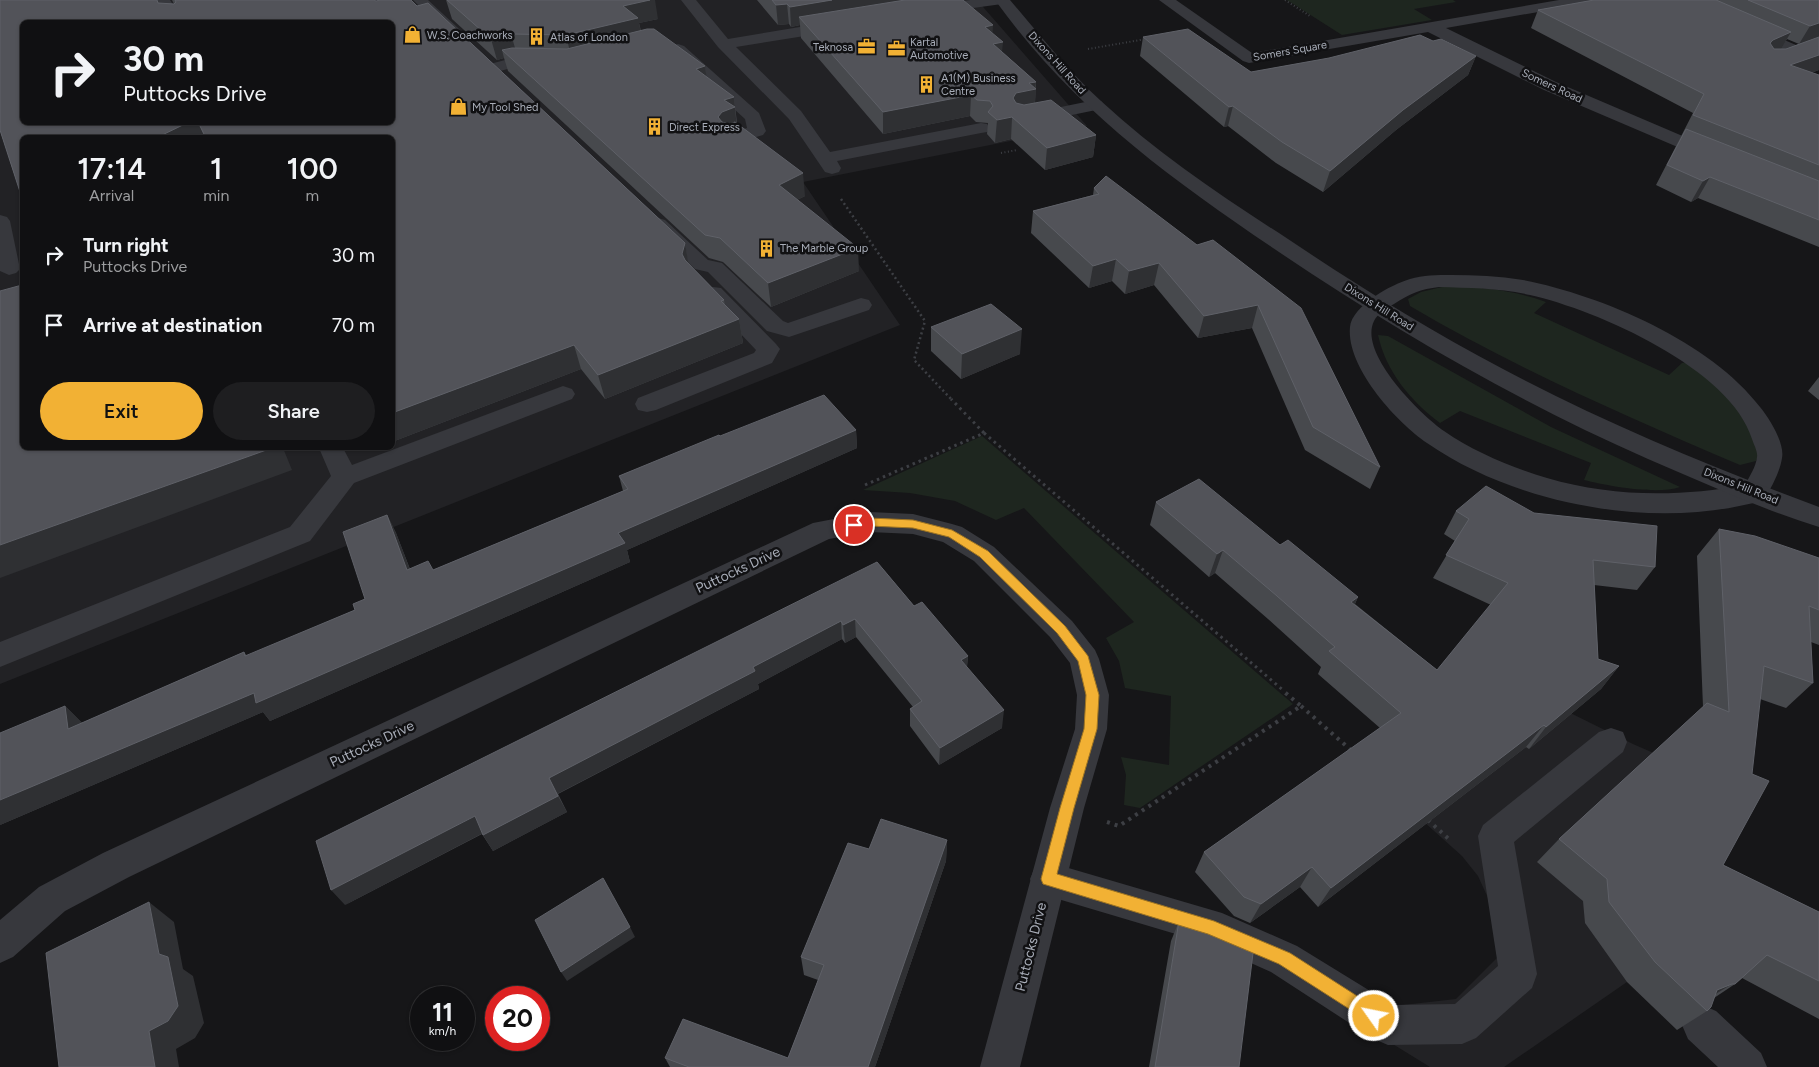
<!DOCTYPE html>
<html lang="en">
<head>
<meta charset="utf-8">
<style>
	body { margin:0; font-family:Figtree,sans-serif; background:#1e1e20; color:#f1f3f6; height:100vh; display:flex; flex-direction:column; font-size:19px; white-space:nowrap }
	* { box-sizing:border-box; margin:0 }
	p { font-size:16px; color:#9c9d9f }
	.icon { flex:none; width:28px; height:28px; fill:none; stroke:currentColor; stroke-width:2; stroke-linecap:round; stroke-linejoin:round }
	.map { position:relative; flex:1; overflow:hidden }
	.panel { position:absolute; left:20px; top:135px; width:375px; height:315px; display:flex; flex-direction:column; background:#101012; border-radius:8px; box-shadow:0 1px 4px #0004,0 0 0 1px #303032 }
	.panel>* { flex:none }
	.banner { position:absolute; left:20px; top:20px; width:375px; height:105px; border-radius:8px; box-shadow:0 1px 4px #0004,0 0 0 1px #303032; background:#101012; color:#f1f3f6; overflow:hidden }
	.speed { position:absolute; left:410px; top:986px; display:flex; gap:10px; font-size:25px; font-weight:700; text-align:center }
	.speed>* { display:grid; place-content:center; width:65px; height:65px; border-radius:50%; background:#101012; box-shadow:0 1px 4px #0004,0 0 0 1px #303032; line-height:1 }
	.speed small { font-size:12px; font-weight:400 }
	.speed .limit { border:8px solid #d22; background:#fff; color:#111 }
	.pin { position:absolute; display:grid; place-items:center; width:42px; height:42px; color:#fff; margin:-21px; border:2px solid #fff; border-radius:50%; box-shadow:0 1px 5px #0007 }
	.me { position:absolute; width:55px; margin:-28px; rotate:303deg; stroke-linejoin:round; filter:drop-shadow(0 0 4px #0008) }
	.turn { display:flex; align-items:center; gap:18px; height:105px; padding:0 20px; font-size:22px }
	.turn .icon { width:65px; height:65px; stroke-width:2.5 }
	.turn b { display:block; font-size:35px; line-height:42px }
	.eta { display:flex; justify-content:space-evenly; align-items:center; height:85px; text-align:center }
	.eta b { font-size:30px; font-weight:600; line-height:35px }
	.button { display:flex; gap:10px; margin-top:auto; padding:10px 20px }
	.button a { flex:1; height:58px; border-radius:30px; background:#f2b134; color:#111; font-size:20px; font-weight:600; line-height:58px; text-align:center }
	.button a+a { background:#1e1e20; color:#f1f3f6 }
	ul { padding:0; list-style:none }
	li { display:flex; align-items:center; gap:15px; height:70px; padding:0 20px }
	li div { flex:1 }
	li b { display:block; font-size:19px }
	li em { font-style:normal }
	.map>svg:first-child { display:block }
	.built { fill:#222225; fill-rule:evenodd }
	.green { fill:#1e261f }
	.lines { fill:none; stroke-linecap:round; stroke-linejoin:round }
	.path-far3 { stroke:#3d3f44; stroke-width:2; stroke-dasharray:1 2.5; stroke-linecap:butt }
	.path-far2 { stroke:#3d3f44; stroke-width:2.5; stroke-dasharray:2 3; stroke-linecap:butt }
	.path-far1 { stroke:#3d3f44; stroke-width:3; stroke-dasharray:2.5 4; stroke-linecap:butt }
	.path { stroke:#3d3f44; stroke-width:4; stroke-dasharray:3 5; stroke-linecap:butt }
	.service { fill:#37383d; fill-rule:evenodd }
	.minor { fill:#37383d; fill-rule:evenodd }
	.tertiary { fill:#37383d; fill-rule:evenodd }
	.wall { fill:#47494d; fill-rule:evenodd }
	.shaded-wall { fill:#2f3033 }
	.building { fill:#525359; stroke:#5f6168 }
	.route { fill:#f2b134; stroke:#9d7322 }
	.labels { text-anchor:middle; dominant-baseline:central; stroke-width:5; stroke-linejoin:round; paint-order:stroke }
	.far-poi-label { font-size:11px; fill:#a8adb8; stroke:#111113; text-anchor:start }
	.far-street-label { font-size:11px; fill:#a8adb8; stroke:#111113 }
	.street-label { font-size:14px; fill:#a8adb8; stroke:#111113 }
</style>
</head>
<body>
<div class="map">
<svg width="1819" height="1067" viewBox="0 0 1819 1067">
	<rect width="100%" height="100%" fill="#161618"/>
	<!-- built -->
	<path class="built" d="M0,0H977L1087,126L803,182L900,325L0,684ZM22,22H392V122H22ZM22,138H392V448H22Z
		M1512,684L1633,744L1749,795L1644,968L1627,982L1504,1067H1430L1250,956L1394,1006L1456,999L1500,955L1493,909L1478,876L1462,856L1385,787Z"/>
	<!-- green -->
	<path class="green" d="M1287,0H1453L1456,2L1414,9L1432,20L1342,35Z
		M1446,286C1481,287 1514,290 1546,302L1534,313L1669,375L1682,363L1689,362L1738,402L1762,446L1756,461L1740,465C1628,417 1515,368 1410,306L1408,299L1421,292Z
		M1378,335L1388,336L1551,427L1680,487C1657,495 1608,486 1584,480L1591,463L1460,411L1440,423C1411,401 1386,372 1378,335Z
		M982,436L1293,704L1140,808L1124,805L1126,775L1121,757L1169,765L1171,696L1125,688L1119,661L1106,638L1134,622L1024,508L996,520L955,501L910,493L863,490Z"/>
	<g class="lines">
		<!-- path-far3 -->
		<path class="path-far3" d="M1285,0L1310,16
			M1088,49L1146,39
			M1001,153L1017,150"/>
		<!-- path-far2 -->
		<path class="path-far2" d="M841,199L925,321L914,360L952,400"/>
		<!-- path-far1 -->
		<path class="path-far1" d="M984,433L1284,691
			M865,485L984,433L951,399"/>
		<!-- path -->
		<path class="path" d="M1301,706L1353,752
			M1428,820L1451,841
			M1107,822L1119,826L1301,706L1282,690"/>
		<!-- service -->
		<path class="service" d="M156,0H170L184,22H170Z
			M413,0H428L457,27L460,30L457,33H447Z
			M681,0H696L728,39L836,21L841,23L844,26L841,29L836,31L736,47L801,111L830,152L981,123L987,124L990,128L987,132L981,133L837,161L841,168L839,172L832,174L825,172L789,119L718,47Z
			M970,0H1009L1007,3L1002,4L937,13L932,12L930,9L932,6L937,5Z
			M1673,0H1692L1803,48L1805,51L1803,54H1791L1675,3Z
			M678,44L684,46L759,113L766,131L763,135L732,144L726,143L723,139L726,135L747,128L745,119L672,52L670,49L672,46Z
			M517,57L549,59L551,62L549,65C538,68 526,65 515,67C505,69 496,74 486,71L484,68L486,65Z
			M1095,100L1101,101L1104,105L1101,109L1028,124L1022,123L1019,119L1022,115Z
			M0,215L7,217L10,221L20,269L16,273L9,275L0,271Z
			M658,218L665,220L708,260L722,263L783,321L788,323L861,298L869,300L872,305L869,310L789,337L767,331L708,272L695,269L651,228L648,224L651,220Z
			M713,287L721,288L776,344L780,349L772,363L656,410L647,412L638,410L635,404L638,398L754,353L756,350L702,293L705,288Z
			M563,386L572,389L575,394L572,399L354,483L310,541L0,667V642L290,527L331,476L319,448H343L352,465Z
			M1611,728L1623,732L1627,742L1623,752L1514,842L1537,974L1532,988L1476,1038L1462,1044L1388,1045L1374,1039L1271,972L1206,943L1048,896L1035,891L1030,879L1035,867L1048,862L1222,913L1297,946L1393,1005L1455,1004L1498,966L1478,836L1483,825L1599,732Z
			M1702,1005L1716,1011L1761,1053L1767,1067H1718L1688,1039L1682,1025L1688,1011Z"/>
		<!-- minor -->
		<path class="minor" d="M1159,0H1176L1252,53L1559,0H1591L1589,3L1584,4L1446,28L1556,82L1720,152L1723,156L1720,160L1714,161L1708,160L1544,90L1428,32L1249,63L1243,61Z
			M1451,275C1475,275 1499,276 1523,280C1601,295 1711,342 1760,407C1769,418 1785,443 1782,458C1780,472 1771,488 1764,500C1658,531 1518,506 1427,443C1396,422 1346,367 1350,327C1352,306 1392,284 1410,279C1423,275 1437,275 1451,275ZM1439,287C1469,288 1500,288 1530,295C1597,310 1731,369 1752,439C1754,445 1758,452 1757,457C1756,467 1749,477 1745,485C1680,497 1611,497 1547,478C1511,467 1474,452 1444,431C1420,414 1358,353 1374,321C1377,314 1387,308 1394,304C1409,294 1421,289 1439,287Z
			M870,512L913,514L952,524L962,527L994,547L1072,621L1095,650L1099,659L1109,695L1107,729L1084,808L1020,1067H980L1050,808L1075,729L1077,695L1070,663L1050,637L974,561L943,542L913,534L870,532L829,539L129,877L65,911L13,957L0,963V920L39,887L103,853L813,523Z"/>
		<!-- tertiary -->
		<path class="tertiary" d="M995,0H1010C1039,34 1067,70 1101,101C1158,154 1223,197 1288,239C1358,286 1429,330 1503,369C1605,423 1711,467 1819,507V527C1761,509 1704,483 1648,459C1517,401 1394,330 1276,250C1167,176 1073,108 995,0Z"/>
	</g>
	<!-- wall -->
	<path class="wall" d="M0,0H157L158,3L174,4L172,0H374L376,1L380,0H411L417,6L428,3L685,243L688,263L724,300L725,305L739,319L743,343L605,399L581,369L392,442V138H22V198L0,130ZM22,22H392V122H22Z
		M446,0L658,19L639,23L641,31L705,66L706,77L734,97L737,123L805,196L797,200L859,271L771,307L723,262L709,258L508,71L504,58L497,60L452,19Z
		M757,0H963L993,34L1002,52L1036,82L1035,103L1096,135L1093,157L1045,170L1011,139L995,143L987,134L988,123L976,122L970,116L883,134L801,38L800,25L791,27L789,24L778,25Z
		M1594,0H1819V70L1811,73L1819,75V247L1698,198L1691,202L1656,185L1693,113L1531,28L1538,10ZM1787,39L1799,44L1786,49H1781Z
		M1143,37L1251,72L1433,41L1476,56L1468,75L1396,130L1323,192L1276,163L1228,126L1224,127L1140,56Z
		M1094,188L1197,245L1213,240L1380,467L1370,489L1305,450L1252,328L1198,338L1154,285L1125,294L1112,281L1089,288L1031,233L1033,211L1093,195Z
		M931,327L1020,354L961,379L931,351Z
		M1819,377V400L1808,391Z
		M856,430L857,448L627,550L630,562L270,721L263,712L0,825L65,706L82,723L244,652L247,656L355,610L365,599L387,515L396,533L410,569L433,570L623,491L619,476L720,436Z
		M1156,502L1280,545L1358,597L1355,604L1437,670L1491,605L1433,578L1455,541L1444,534L1456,511L1534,513L1655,567L1637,590L1594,585L1598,659L1619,666L1601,689L1529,749L1526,747L1318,907L1300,887L1250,923L1234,916L1195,872L1204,852L1380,728L1318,674L1321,667L1268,619L1215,573L1209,577L1150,525Z
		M1719,529L1819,558V645L1811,642L1813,683L1786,708L1760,699L1723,865L1819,912V1019L1742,978L1735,984L1714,998L1707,1011L1677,1030L1627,982L1585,923L1583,901L1537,862L1559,839L1703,707L1697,556Z
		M877,562L914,606L968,656L967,667L1002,728L939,765L910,726V709L913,707L856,637L845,643L842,639L758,684L759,689L558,794L567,812L493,851L482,834L345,905Z
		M947,840L946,861L875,1067H670L665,1058H788L818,980L804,975L801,957L869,849Z
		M1179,921L1239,1067H1149L1171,941Z"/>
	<!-- shaded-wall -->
	<path class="shaded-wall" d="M650,0H655L658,19L639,23L642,38L571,56L566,35L623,6Z
		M832,0H901V9L799,17L800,25L791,27L790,7Z
		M787,4L789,24L778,25L776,5Z
		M1819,23V38L1799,44L1810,26Z
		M993,25L992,46L985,27Z
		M1791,32L1780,51L1759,62L1773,40Z
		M511,34L517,55L502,50L504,58L497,60L491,39Z
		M1003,42L1001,63L993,44Z
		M1819,55V70L1778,84L1790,65Z
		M1476,56L1468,75L1396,130L1323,192L1330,171L1403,110Z
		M705,66L708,88L696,69Z
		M1036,82L1035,89H1036L1034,111L1014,115L1012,118L1011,139L995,143L997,120L1016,93L1029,83Z
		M971,95L970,116L883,134V112Z
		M734,97L737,129L724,134L718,117L724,100Z
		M1233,106L1228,126L1224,127L1229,107Z
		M189,122H198L205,138H156Z
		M1096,135L1093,157L1045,170L1047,148Z
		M803,173L805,196L781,208L779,185Z
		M1710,177L1698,198L1691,202L1703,181Z
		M685,243L689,267L682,254Z
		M858,248L859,271L771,307L768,283Z
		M1116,259L1112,281L1089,288L1093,266Z
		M1159,263L1154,285L1125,294L1129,271Z
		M1258,305L1252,328L1198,338L1204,316Z
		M739,319L743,343L605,399L598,375Z
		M1022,329L1020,354L961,379L962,354Z
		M574,345L581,369L392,442V413Z
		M856,430L857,448L627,550L630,562L270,721L263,712L0,825V800Z
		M272,448H283L292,470L0,578V545Z
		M387,515L396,533L417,588L407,570Z
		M1223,550L1215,573L1209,577L1217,554Z
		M1358,597L1347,620L1351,602Z
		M855,619L856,637L845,643L843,625Z
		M841,621L842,639L758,684L759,689L557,794L549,778L753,667Z
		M968,656L966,674L961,660Z
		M1619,666L1601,689L1529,749L1546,727Z
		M65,706L83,724L68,729Z
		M1004,710L1002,728L939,765L940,748Z
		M1544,725L1526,747L1318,907L1331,888Z
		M558,796L567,812L493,851L483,835Z
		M475,816L485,832L345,905L331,890Z
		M947,840L946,861L875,1067H868Z
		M1312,867L1300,887L1250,923L1261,904Z
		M149,902L174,922L183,969L193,976L204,1023L195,1038L176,1049L179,1067H155L149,1031L159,954Z
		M630,927L635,937L567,981L561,972Z
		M1732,984L1701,1003L1717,990Z"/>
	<!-- building -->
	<path class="building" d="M0,0H157L158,3L174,4L176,2L175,0H374L376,1L380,0H411L417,6L428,3L685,243L682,254L685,260L724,300L721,301L739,319L598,375L574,345L392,413V138H206L198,122H392V22H22V122H189L156,138H22V198L0,130Z
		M447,0H650L623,6L638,18L566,35L511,34L491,39Z
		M772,0H832L790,7L787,4L776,5Z
		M905,0H963L993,25L985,27L1003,42L993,44L1036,82L1029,83L1036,89L1016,93L1013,98L1016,103L1024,105L1051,100L1096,135L1047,148L1012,117L997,120L988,112L993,106L990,101L977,100L971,95L883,112L799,17Z
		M1594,0H1716L1791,32L1773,40L1770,43L1774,49H1786L1819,37V55L1790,65L1819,75V165L1693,115L1704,94L1538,10Z
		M1748,0H1819V23L1810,26Z
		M647,29H654L705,66L696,69L734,97L724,100L735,107L722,112L718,117L722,122L729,124L735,122L803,173L779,185L858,248L768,283L720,238L705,235L502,50L512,48L567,49Z
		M1188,29L1251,72L1329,58L1420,35L1433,41L1441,39L1476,56L1403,110L1330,171L1282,142L1233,106L1229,107L1143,37Z
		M1686,129L1819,181V220L1710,177L1703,181L1667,165Z
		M1106,176L1197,245L1213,240L1301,308L1380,467L1313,427L1258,305L1204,316L1159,263L1129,271L1116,259L1093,266L1033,211L1099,194L1094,188Z
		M22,285V448H272L0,545V291Z
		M991,304L1022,329L962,354L931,327Z
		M824,395L856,430L618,533L625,543L256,703L254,693L0,800V733L65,706L68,729L244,652L245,656L355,610L353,604L365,599L343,532L387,515L407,570L428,561L433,570L628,489L619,476L719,435L720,436Z
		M1199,479L1280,545L1288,540L1358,597L1351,602L1437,670L1508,583L1446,555L1469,519L1456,511L1486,486L1534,513L1657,526L1655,567L1593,560L1598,659L1619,666L1546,727L1544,725L1331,888L1312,867L1261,904L1244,897L1204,852L1401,713L1329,651L1335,647L1277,596L1223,550L1217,554L1156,502Z
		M1719,529L1755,536L1819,558V610L1809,606L1813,683L1764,666L1752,774L1769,781L1723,865L1819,912V981L1767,955L1735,984H1732L1717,990L1711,1007L1707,1011L1655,962L1609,902L1607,879L1559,839L1707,703L1729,712Z
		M877,562L914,606L922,602L968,656L961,660L1004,710L940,748L910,709L922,701L855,619L843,625L841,621L753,667L755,671L549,778L558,796L483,835L475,816L331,890L316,841Z
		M881,819L947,840L868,1067H689L665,1058L683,1019L788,1058L824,965L801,957L848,843L869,849Z
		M603,878L630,927L561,972L535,920Z
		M149,902L159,954L168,957L178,1006L168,1021L149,1031L155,1067H59L46,953Z
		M1179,921L1254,945L1239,1067H1155Z"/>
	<!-- route -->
	<path class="route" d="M870,518L913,520L952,530L988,551L1065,626L1088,656L1099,695L1097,729L1074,808L1057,874L1214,921L1290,953L1379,1010L1382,1016L1379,1021L1374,1024L1368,1021L1279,964L1208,934L1043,884L1041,879L1060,808L1084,729L1086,695L1078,661L1057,633L980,557L949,537L913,528L870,526L854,529L849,525L850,522Z"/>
	<!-- icons -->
	<defs>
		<symbol id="shop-bare" viewBox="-9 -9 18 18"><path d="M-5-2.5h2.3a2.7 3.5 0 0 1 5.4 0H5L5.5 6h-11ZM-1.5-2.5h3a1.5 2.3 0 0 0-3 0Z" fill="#f2b134" stroke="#111113" stroke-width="2.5" paint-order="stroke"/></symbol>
		<symbol id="building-bare" viewBox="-9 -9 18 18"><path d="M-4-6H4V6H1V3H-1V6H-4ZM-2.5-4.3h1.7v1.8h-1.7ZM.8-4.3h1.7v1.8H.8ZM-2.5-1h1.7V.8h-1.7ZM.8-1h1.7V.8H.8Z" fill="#f2b134" stroke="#111113" stroke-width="2.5" paint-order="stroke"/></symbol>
		<symbol id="office-bare" viewBox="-9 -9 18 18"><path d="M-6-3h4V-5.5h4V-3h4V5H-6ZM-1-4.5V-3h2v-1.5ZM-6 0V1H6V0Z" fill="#f2b134" stroke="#111113" stroke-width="2.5" paint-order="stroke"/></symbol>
	</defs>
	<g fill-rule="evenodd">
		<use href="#shop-bare" x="400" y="22" width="25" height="25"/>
		<use href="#building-bare" x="524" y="24" width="25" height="25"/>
		<use href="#office-bare" x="854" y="34" width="25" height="25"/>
		<use href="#office-bare" x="884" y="36" width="25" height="25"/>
		<use href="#building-bare" x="914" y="72" width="25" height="25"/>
		<use href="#shop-bare" x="446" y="94" width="25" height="25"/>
		<use href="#building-bare" x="642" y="114" width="25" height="25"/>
		<use href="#building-bare" x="754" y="236" width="25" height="25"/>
	</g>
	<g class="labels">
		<!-- far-poi labels -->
		<g class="far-poi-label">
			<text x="427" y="35">W.S. Coachworks</text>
			<text x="550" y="37">Atlas of London</text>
			<text x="910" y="42">Kartal<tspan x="910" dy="13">Automotive</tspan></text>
			<text x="853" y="47" text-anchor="end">Teknosa</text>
			<text x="941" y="78">A1(M) Business<tspan x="941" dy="13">Centre</tspan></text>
			<text x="472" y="107">My Tool Shed</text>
			<text x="669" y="127">Direct Express</text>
			<text x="780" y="248">The Marble Group</text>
		</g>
		<!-- far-street labels -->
		<g class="far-street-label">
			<text transform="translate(1290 51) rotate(-10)">Somers Square</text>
			<text transform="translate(1057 63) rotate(48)">Dixons Hill Road</text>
			<text transform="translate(1552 86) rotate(25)">Somers Road</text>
			<text transform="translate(1379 307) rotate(32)">Dixons Hill Road</text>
			<text transform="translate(1741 486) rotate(22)">Dixons Hill Road</text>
		</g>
		<!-- street labels -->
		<g class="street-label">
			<text transform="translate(738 570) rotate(-25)">Puttocks Drive</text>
			<text transform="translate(372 744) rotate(-25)">Puttocks Drive</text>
			<text transform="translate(1031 947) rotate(-76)">Puttocks Drive</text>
		</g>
	</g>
</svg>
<div class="speed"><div>11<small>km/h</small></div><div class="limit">20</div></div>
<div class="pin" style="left:854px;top:525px;background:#d93025"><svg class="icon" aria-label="arrive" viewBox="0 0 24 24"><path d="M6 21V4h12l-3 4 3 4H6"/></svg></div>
<svg class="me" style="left:1374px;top:1016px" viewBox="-20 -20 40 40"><circle r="17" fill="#f2b134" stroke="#fff" stroke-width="3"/><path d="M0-11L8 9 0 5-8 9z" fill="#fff"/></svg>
<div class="banner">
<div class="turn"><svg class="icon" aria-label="right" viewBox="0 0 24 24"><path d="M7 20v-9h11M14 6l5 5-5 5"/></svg><div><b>30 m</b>Puttocks Drive</div></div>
</div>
<section class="panel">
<div class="eta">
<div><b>17:14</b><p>Arrival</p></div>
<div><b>1</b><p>min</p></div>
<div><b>100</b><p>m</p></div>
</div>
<ul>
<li><svg class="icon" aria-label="right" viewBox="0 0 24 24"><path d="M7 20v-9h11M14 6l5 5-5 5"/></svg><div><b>Turn right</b><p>Puttocks Drive</p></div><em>30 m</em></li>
<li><svg class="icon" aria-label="arrive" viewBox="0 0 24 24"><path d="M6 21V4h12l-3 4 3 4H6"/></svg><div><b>Arrive at destination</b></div><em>70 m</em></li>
</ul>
<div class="button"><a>Exit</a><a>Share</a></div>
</section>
</div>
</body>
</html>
